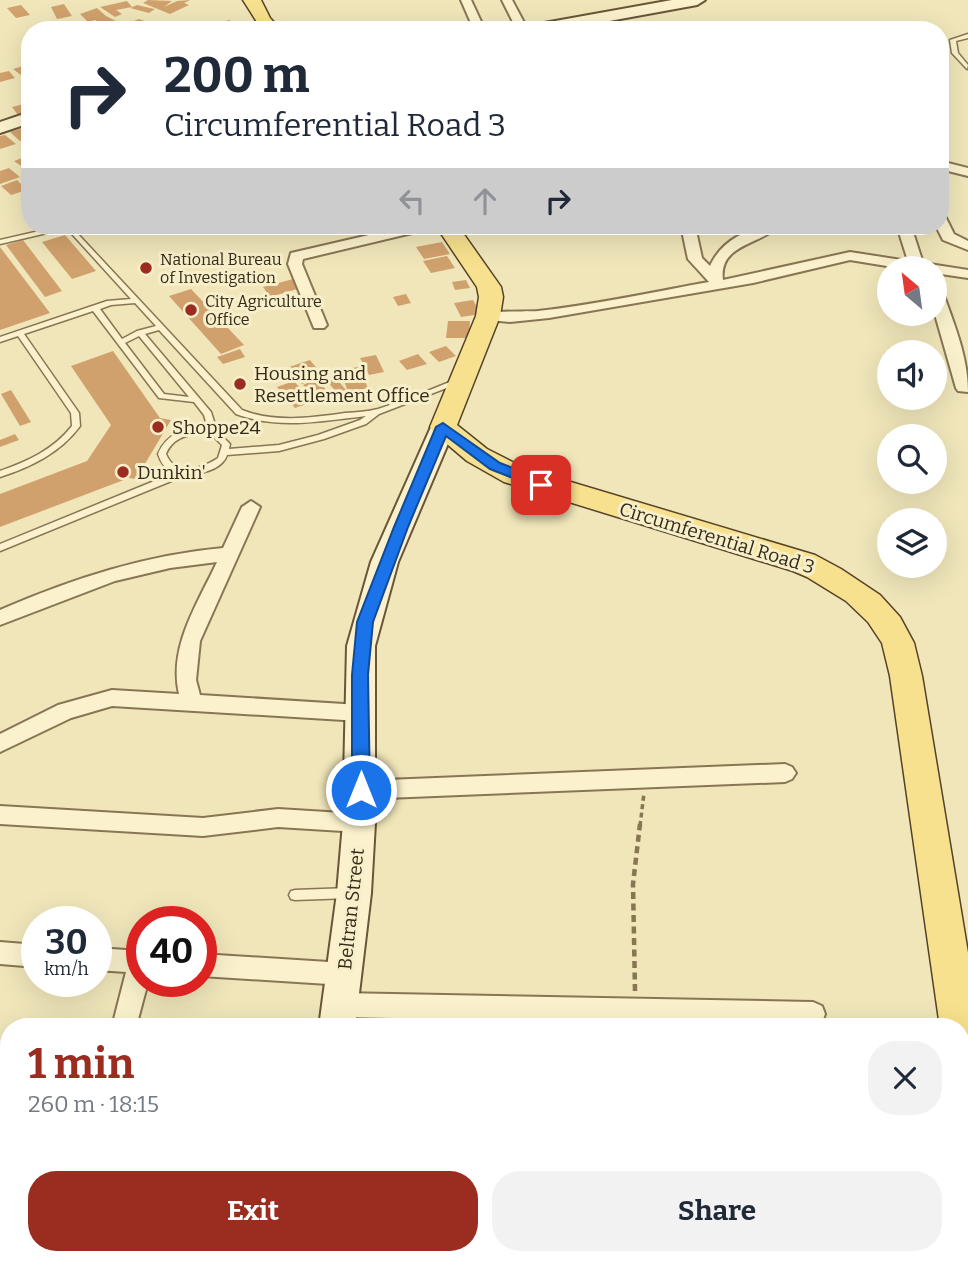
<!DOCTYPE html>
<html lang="en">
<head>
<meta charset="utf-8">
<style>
	body { margin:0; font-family:Bitter,serif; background:#f2f2f3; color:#1f2937; height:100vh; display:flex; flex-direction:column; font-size:26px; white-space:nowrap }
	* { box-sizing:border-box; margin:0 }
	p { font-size:23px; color:#747a83 }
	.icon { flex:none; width:38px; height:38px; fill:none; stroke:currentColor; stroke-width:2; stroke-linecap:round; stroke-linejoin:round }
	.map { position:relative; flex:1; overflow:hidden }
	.drawer { position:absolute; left:0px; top:1018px; width:970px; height:247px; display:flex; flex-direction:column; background:#fff; border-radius:28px 28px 0 0; box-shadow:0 7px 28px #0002 }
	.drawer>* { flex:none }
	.banner { position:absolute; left:21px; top:21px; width:928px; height:214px; border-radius:28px; box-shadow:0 7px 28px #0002; background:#fff; color:#1f2937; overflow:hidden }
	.needle { width:46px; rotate:331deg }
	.controls { position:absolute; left:877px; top:256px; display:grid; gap:14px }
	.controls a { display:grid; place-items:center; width:70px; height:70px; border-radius:50%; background:#fff; box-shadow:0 7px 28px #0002; font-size:35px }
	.speed { position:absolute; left:21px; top:906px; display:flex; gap:14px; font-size:35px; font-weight:700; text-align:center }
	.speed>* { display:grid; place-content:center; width:91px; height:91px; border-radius:50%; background:#fff; box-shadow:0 7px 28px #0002; line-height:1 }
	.speed small { font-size:18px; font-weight:400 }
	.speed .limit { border:10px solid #d22; background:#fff; color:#111 }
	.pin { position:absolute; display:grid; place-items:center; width:60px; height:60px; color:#fff; margin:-30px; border-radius:14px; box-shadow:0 4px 10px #0006 }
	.me { position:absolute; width:77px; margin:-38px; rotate:0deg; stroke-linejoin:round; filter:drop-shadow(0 0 5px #0008) }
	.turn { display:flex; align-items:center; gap:24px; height:147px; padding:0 28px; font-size:32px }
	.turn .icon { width:91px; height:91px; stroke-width:2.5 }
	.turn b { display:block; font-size:49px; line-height:60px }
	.lanes { display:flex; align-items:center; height:66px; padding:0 28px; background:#0003; justify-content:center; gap:35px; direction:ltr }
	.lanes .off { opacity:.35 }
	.round { display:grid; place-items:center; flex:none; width:74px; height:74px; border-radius:28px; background:#f2f2f3 }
	.headline { display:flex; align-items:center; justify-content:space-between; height:119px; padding:0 28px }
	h1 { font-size:42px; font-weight:700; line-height:52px; color:#9a2c20 }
	.cta { display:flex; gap:14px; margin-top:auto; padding:14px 28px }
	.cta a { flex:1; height:80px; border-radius:28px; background:#9a2c20; color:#fff; font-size:28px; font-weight:700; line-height:80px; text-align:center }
	.cta a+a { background:#f2f2f3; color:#1f2937 }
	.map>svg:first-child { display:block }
	.building { fill:#d1a16d }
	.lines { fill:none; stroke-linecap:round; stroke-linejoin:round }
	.lane-casing { stroke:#887554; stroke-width:3 }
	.street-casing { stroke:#887554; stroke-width:4 }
	.secondary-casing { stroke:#695537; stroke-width:4 }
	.primary-casing { stroke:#554229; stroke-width:3 }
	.path-far1 { stroke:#887554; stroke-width:3.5; stroke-dasharray:5 3.5; stroke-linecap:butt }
	.path { stroke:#887554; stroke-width:4.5; stroke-dasharray:7 4.5; stroke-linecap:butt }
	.lane { fill:#fbf2cd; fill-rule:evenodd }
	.street { fill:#fbf2cd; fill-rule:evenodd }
	.secondary { fill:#fbf2cd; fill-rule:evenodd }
	.primary { fill:#f7e18e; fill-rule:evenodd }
	.route { fill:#1a73e8; stroke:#114b97; stroke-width:2 }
	.poi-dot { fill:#9a2c20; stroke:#f7efca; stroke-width:2.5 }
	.labels { text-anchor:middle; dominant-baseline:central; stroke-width:6; stroke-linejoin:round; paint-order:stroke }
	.far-poi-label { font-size:16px; fill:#362a1a; stroke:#f7efca; text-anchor:start }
	.poi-label { font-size:19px; fill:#362a1a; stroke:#f7efca; text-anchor:start }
	.street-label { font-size:19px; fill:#362a1a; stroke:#f7efca }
</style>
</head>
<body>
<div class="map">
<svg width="968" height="1265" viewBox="0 0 968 1265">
	<rect width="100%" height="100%" fill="#f0e6ba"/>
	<!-- building -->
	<path class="building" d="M148,0L172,1L164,7L177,1L190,0L184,3L189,5L170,14L143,3Z
		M127,1L132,7L116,10L122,14L115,17L100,7Z
		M64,4L72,16L57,19L51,7Z
		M21,5L30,15L16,18L7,8Z
		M137,5L150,8L155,9L149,13L130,8Z
		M97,8L106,16L118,22L107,26L95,20L88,22L80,14Z
		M139,19L161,27L157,28L159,30L116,28Z
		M229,20L238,24L227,30L199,28Z
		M30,64V74L22,76L13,69Z
		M9,71L15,78L0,82V73Z
		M28,103L30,112L18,115L12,107Z
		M30,126V137L20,141L10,132Z
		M5,135L16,144L0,149V136Z
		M30,155V170H27L14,161Z
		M9,168L20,177L0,184V171Z
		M17,180L27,190L11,195L1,186Z
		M78,226H98L103,230L87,235Z
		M65,235L96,271L72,279L42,242Z
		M23,240L62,291L45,297L6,245Z
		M442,242L450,254L424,259L416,247Z
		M0,247L50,313L0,330Z
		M447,256L455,268L431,273L423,261Z
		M297,278L304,287L270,297L263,287Z
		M466,280L470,288L455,290L452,282Z
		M191,289L244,345L221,354L169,296Z
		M406,294L411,303L398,306L393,297Z
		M473,300L481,314L461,317L454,303Z
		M448,321H470L469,338H446Z
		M446,346L456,356L439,362L429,352Z
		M240,349L245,357L223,364L217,357Z
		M113,351L160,418L171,420L136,479L129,478L0,527V494L87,461L111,425L71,366Z
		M418,354L427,364L407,370L399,361Z
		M376,355L384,372L369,375L360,358Z
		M310,360L323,376L302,384L289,367Z
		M363,366L367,375L350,378L347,369Z
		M363,377L368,388L348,392L344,381Z
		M336,378L346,390L337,393L327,381Z
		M316,379L331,395L318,400L303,385Z
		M294,381L312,402L295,408L277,387Z
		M11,390L31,422L20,426L1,394Z
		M15,434L19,440L0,447V440Z"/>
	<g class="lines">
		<defs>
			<path id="lane" d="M968,34V38L956,41L958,53L968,65L967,69L952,53L950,40Z
				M61,226L76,232L242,410C275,423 310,418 345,413C356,412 367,412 378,409C404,401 429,390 455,380H461L462,382L379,414L366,424L324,439L279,451L227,455C222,470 200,474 186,475L0,551V544L174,473C165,469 161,463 158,454C166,434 187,425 208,429L204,415L194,402L159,398L93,311L24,334L79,413L80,426C60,453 31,467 0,477V471C28,461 53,450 72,426L71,413L18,336L0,342V337L107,301L131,299L72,234L60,230L0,244V240ZM135,303L156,326L137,331L122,339L100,309L111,305ZM159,330L236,414C279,430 322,421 366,416L360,420L318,435L279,445L229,449L230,444L217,431L211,412L145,334ZM139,336L189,397L164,394L125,343ZM200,433L211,434L222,445L218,458C201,469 176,478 166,454C172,439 185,435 200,433Z
				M350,888L354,889L356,893L354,897L350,898L295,900L291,899L289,895L291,891L295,890Z"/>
			<path id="street" d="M461,0H471L485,30H474Z
				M502,0H512L528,30H517Z
				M940,161L968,168V176L940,169Z
				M940,215L945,216L954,234L968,241V250L943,240L936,226H940Z
				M408,226H431L429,229L303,259L302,264L327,325L324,328H314L288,264L291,253Z
				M681,226H695L702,258L710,266C722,239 751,226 779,226C762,244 718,244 723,280L850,252L908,261L897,226H911L923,263L968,270V278L934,273V268H899L850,260L753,283L549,318L510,322L488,320L481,316C487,310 526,312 538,311C595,305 653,292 709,282L688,259Z
				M934,283L941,287C953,322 968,355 968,392L958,391L956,388L934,311Z
				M251,501L260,507L200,641L196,680L200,695L360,705L367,707L370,713L367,719L360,721L112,706L71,718L0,752V734L58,705L112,690L179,694C168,647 198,603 217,562L170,568L115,581L0,625V610C72,579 145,555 223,548L242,507Z
				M785,764L792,767L796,773L792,779L785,782L361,799L353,796L350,790L353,784L361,781Z
				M0,806L203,818L278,809L359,814L367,816L370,823L367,830L359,832L278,827L203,836L0,824Z
				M0,942L37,945V967L0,964Z
				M96,948L142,951V982H148L136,1027H112L126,972L96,970Z
				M201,954L344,963L352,966L356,974L352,982L344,985L201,976Z
				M340,993L813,1002L822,1006L825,1014L822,1022L813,1026L340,1017L331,1013L328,1005L331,997Z
				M52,1256H80L77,1265H49Z"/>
			<path id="secondary" d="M672,0H705L697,5L560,30H525L533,25Z
				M30,112V123L0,133V122Z
				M443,419L451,422L455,427L398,562L375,646V823L371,893L355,1027H319L337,893L343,823L347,646L371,562L431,427L435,422Z
				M283,1256H323L322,1265H282Z"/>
			<path id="primary" d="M243,0H261L270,18L281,30H262Z
				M436,226H458L501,287L503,297L500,316L457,425L487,449L524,468L815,555L841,569L880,595L900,617L914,643L922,676L968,953V1100L961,1097V1027H940L890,676L882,643L868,622L846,601L807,577L793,571L504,482L467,461L434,433L430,427L476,316L479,297L477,287Z"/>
		</defs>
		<!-- lane casing -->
		<use href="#lane" class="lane-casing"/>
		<!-- street casing -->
		<use href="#street" class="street-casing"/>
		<!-- secondary casing -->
		<use href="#secondary" class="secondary-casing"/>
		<!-- primary casing -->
		<use href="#primary" class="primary-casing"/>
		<!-- path-far1 -->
		<path class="path-far1" d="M640,826L644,793"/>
		<!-- path -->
		<path class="path" d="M635,991L633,884L640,824"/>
		<!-- lane -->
		<use href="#lane" class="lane"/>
		<!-- street -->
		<use href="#street" class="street"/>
		<!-- secondary -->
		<use href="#secondary" class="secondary"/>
		<!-- primary -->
		<use href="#primary" class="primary"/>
	</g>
	<!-- route -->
	<path class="route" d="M443,423L500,463L546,481L548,485L541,489L490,469L446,436L408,527L373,622L368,675L370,790L367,795L361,798L354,795L352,790V675L357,622L394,527L436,427Z"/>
	<!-- markers -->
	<g class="poi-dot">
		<circle cx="146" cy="268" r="7"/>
		<circle cx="191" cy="310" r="7"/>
		<circle cx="240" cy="384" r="7"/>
		<circle cx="158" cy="427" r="7"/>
		<circle cx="123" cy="472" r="7"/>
	</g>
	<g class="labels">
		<!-- far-poi labels -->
		<g class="far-poi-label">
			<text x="160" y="259">National Bureau<tspan x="160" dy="18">of Investigation</tspan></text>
			<text x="205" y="301">City Agriculture<tspan x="205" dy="18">Office</tspan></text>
		</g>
		<!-- poi labels -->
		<g class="poi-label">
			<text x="254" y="373">Housing and<tspan x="254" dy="22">Resettlement Office</tspan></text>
			<text x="172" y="427">Shoppe24</text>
			<text x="137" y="472">Dunkin'</text>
		</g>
		<!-- street labels -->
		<g class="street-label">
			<text transform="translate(717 538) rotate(17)">Circumferential Road 3</text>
			<text transform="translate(351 909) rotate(-84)">Beltran Street</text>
		</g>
	</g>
</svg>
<div class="controls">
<a><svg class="needle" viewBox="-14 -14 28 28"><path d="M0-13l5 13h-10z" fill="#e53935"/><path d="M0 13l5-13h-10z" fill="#747a83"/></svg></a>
<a><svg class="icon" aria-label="sound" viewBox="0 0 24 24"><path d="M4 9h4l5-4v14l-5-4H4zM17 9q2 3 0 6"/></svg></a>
<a><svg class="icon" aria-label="search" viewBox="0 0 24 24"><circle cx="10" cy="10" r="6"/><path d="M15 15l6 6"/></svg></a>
<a><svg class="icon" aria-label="layers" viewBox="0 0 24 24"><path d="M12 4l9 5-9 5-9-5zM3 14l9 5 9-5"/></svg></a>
</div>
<div class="speed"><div>30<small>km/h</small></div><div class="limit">40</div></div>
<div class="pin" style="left:541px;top:485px;background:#d93025"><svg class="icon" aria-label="arrive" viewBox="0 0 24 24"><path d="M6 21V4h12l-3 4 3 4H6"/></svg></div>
<svg class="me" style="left:361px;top:790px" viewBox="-20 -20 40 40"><circle r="17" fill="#1a73e8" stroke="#fff" stroke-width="3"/><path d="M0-11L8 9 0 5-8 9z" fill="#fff"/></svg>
<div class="banner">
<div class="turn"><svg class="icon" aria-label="right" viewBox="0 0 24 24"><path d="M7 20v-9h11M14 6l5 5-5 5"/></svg><div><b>200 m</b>Circumferential Road 3</div></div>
<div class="lanes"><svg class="icon off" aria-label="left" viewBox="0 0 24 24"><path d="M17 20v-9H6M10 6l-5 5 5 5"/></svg><svg class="icon off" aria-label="ahead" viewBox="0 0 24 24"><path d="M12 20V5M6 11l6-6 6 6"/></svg><svg class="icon" aria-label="right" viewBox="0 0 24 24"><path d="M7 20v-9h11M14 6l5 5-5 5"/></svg></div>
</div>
<section class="drawer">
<div class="headline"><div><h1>1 min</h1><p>260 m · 18:15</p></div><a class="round"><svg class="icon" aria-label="close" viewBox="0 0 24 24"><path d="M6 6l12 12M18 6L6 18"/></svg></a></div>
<div class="cta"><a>Exit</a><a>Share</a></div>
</section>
</div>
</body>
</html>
